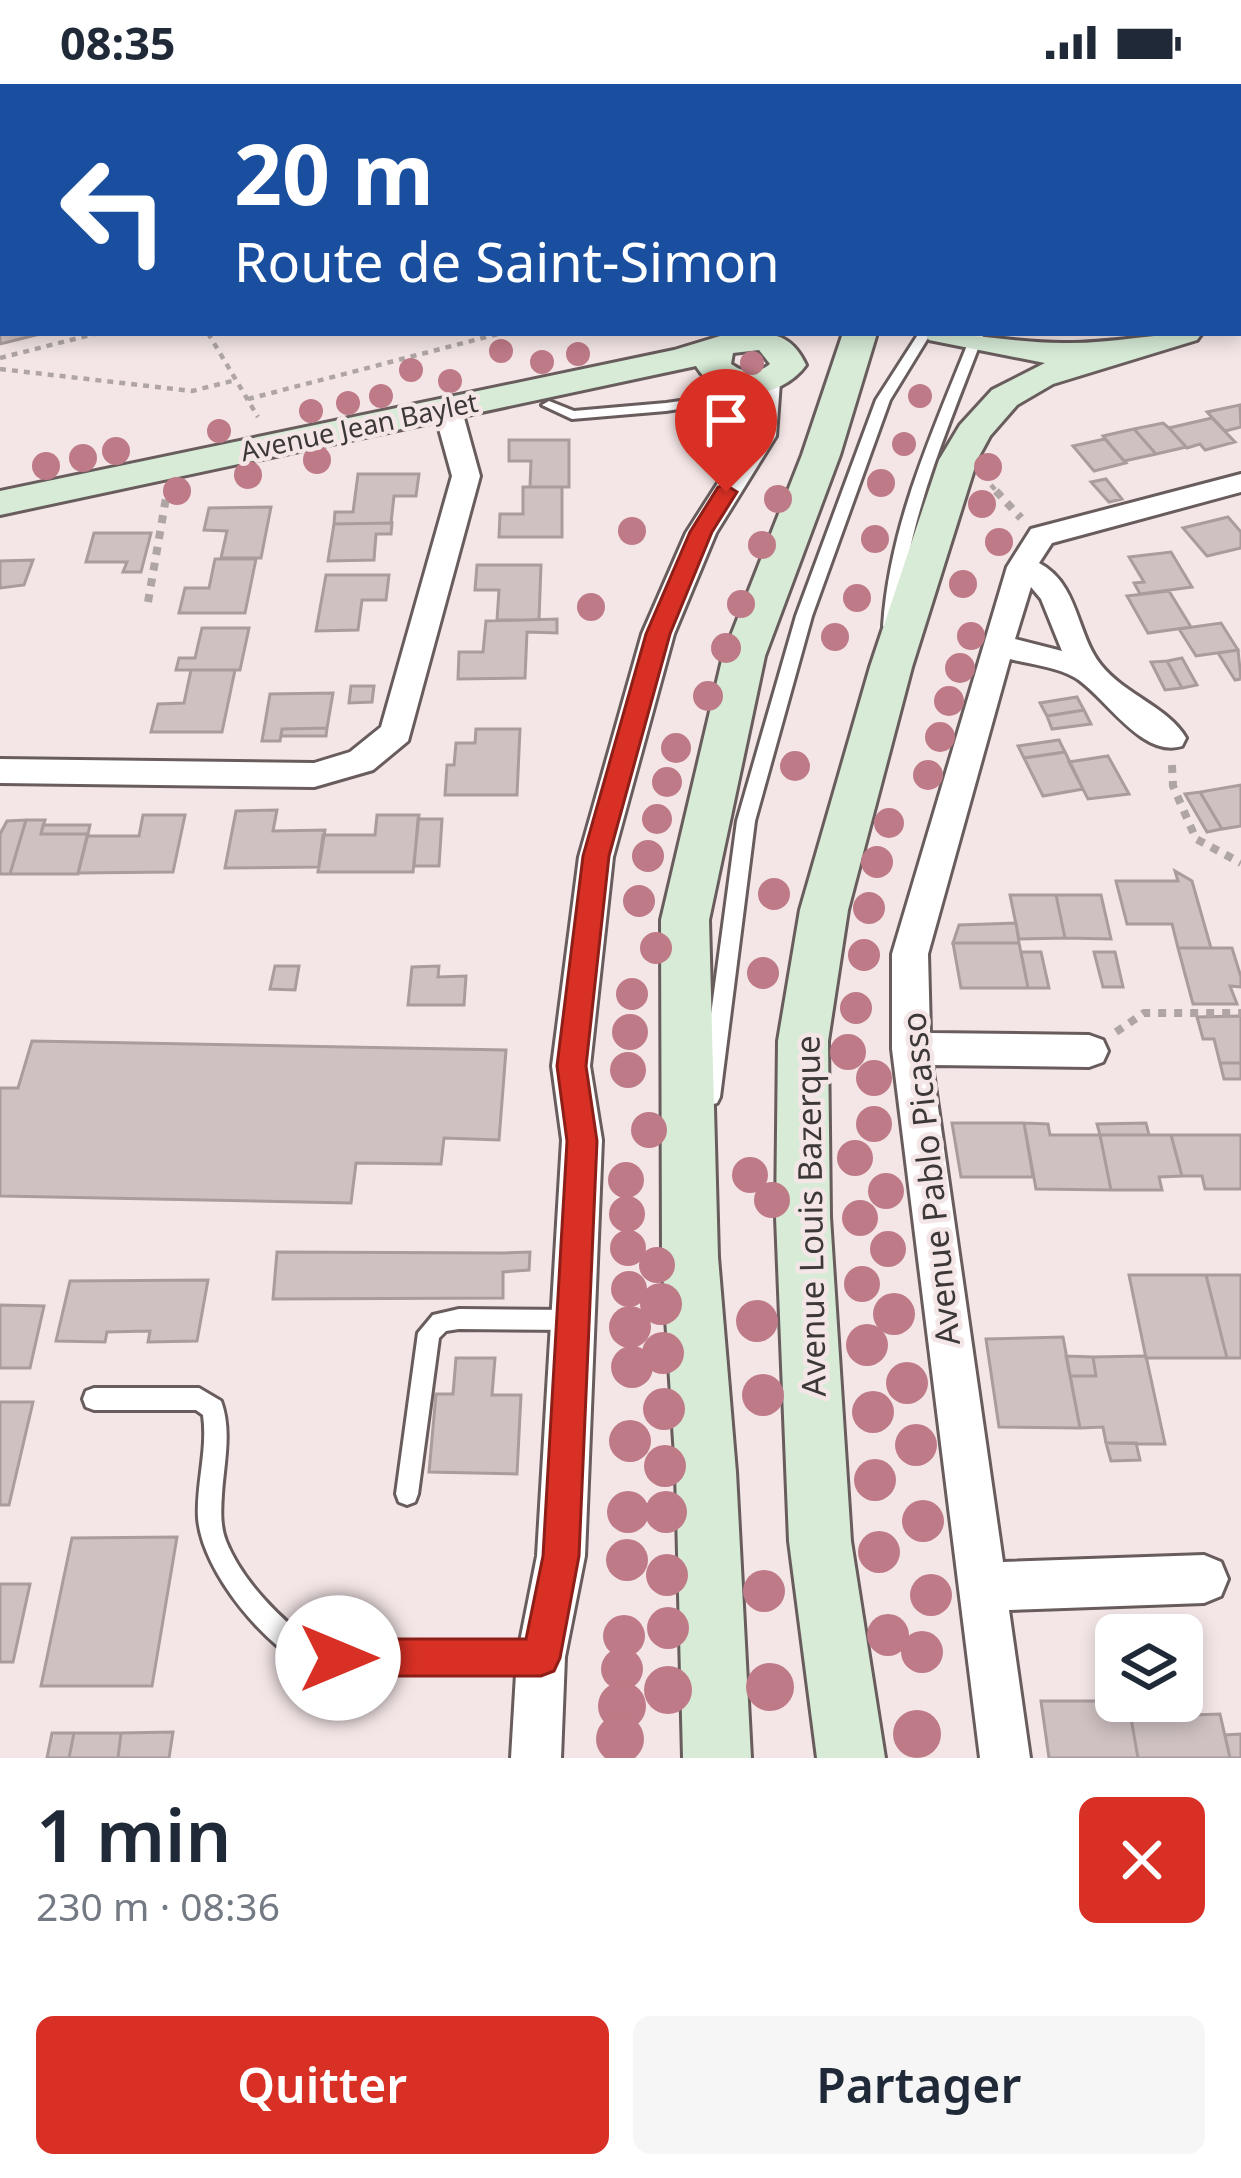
<!DOCTYPE html>
<html lang="fr">
<head>
<meta charset="utf-8">
<style>
	body { margin:0; font-family:"Noto Sans",sans-serif; background:#f6f6f7; color:#1f2937; height:100vh; display:flex; flex-direction:column; font-size:45px; white-space:nowrap }
	* { box-sizing:border-box; margin:0 }
	p { font-size:39px; color:#747a83 }
	.icon { flex:none; width:66px; height:66px; fill:none; stroke:currentColor; stroke-width:2; stroke-linecap:round; stroke-linejoin:round }
	.map { position:relative; height:1674px; overflow:hidden }
	.sheet { display:flex; flex-direction:column; background:#fff; flex:1 }
	.sheet>* { flex:none }
	.guide { position:absolute; left:0px; top:0px; width:1242px; height:252px; box-shadow:0 6px 18px #0003; background:#1a4fa0; color:#fff; overflow:hidden }
	.fabs { position:absolute; left:1095px; top:1530px; display:grid; gap:24px }
	.fabs a { display:grid; place-items:center; width:108px; height:108px; border-radius:18px; background:#fff; box-shadow:0 6px 18px #0003; font-size:60px }
	.pin { position:absolute; display:grid; place-items:center; width:102px; height:102px; color:#fff; margin:-123px -51px; border-radius:50% 50% 50% 0; rotate:-45deg; box-shadow:0 0 12px #0007 }
	.pin .icon { rotate:45deg }
	.me { position:absolute; width:132px; margin:-66px; rotate:90deg; stroke-linejoin:round; filter:drop-shadow(0 0 9px #0008) }
	.turn { display:flex; align-items:center; gap:42px; height:252px; padding:0 36px; font-size:54px }
	.turn .icon { width:156px; height:156px; stroke-width:2.5 }
	.turn b { display:block; font-size:84px; line-height:102px }
	.round { display:grid; place-items:center; flex:none; width:126px; height:126px; border-radius:18px; background:#f6f6f7 }
	.headline { display:flex; align-items:center; justify-content:space-between; height:204px; padding:0 36px }
	h1 { font-size:72px; font-weight:600; line-height:90px }
	.cta { display:flex; gap:24px; margin-top:auto; padding:24px 36px }
	.cta a { flex:1; height:138px; border-radius:18px; background:#d93025; color:#fff; font-size:48px; font-weight:600; line-height:138px; text-align:center }
	.cta a+a { background:#f6f6f7; color:#1f2937 }
	.status { display:flex; justify-content:space-between; align-items:center; height:84px; padding:0 60px; background:#fff; direction:ltr }
	.status svg { height:33px; fill:currentColor }
	.map>svg:first-child { display:block }
	.building { fill:#cfc1c2; stroke:#a99c9d; stroke-width:3 }
	.lines { fill:none; stroke-linecap:round; stroke-linejoin:round }
	.lane-casing { stroke:#685c5d; stroke-width:6 }
	.street-casing { stroke:#685c5d; stroke-width:6 }
	.secondary-casing { stroke:#685c5d; stroke-width:6 }
	.path-far1 { stroke:#afa5a5; stroke-width:4.5; stroke-dasharray:6 6; stroke-linecap:butt }
	.path { stroke:#afa5a5; stroke-width:8; stroke-dasharray:8 8; stroke-linecap:butt }
	.lane { fill:#fff; fill-rule:evenodd }
	.street { fill:#fff; fill-rule:evenodd }
	.secondary { fill:#d7ebd7; fill-rule:evenodd }
	.tree { fill:#bf7a87 }
	.route { fill:#d93025; stroke:#8d1f18; stroke-width:3 }
	.labels { text-anchor:middle; dominant-baseline:central; stroke-width:9; stroke-linejoin:round; paint-order:stroke }
	.far-street-label { font-size:27px; fill:#3d3838; stroke:#f4e6e7 }
	.street-label { font-size:33px; fill:#3d3838; stroke:#f4e6e7 }
</style>
</head>
<body>
<div class="status"><b>08:35</b><svg viewBox="0 0 49 12"><path d="M0 12V9h3v3zM5 12V6h3v6zM10 12V3h3v9zM15 12V0h3v12zM26 1h20v11H26zM47 4h2v5h-2z"/></svg></div>
<div class="map">
<svg width="1241" height="1674" viewBox="0 0 1241 1674">
	<rect width="100%" height="100%" fill="#f4e6e7"/>
	<!-- building -->
	<path class="building" d="M0,221L3,249H44L0,260Z
		M1240,321L1241,343L1225,347L1207,328Z
		M1212,334L1235,358L1205,366L1200,360L1187,364L1169,344Z
		M1163,339L1169,344L1186,363L1156,370L1134,345Z
		M1134,345L1156,370L1124,377L1103,352Z
		M1105,355L1126,379L1094,387L1073,362Z
		M509,356H569V403H530L531,377H509Z
		M358,390H419L416,412H394L391,439L334,440L335,428H353Z
		M1106,395L1122,415L1109,418L1091,398Z
		M523,403H562V453H499L500,430H523Z
		M271,423L261,474H221L227,447L204,446L209,424Z
		M1228,433L1241,448V464L1207,472L1183,444Z
		M392,439L391,450H376L374,476L328,477L334,440Z
		M94,449H151L141,488H123L127,478H86Z
		M1171,468L1192,503L1140,510L1134,499L1144,498L1129,473Z
		M215,475H256L245,529H179L185,504H209Z
		M33,476L24,501L0,504V477Z
		M477,481H541L539,536H497L499,506H475Z
		M326,491H389L386,516H362L358,546L316,547Z
		M1169,507L1191,543L1148,549L1127,512Z
		M557,535V549L527,548L525,594L458,595L459,568H483L486,537Z
		M1221,539L1238,566L1196,572L1179,545Z
		M202,544H249L240,586H176L179,574H195Z
		M1238,566L1241,595L1235,596L1218,569Z
		M1182,574L1197,601L1182,604L1167,577Z
		M1167,577L1182,604L1165,606L1151,578Z
		M191,586H235L222,648H151L158,620L184,619Z
		M351,602H374L372,618L349,619Z
		M333,609L327,644L282,645L280,657H262L270,610Z
		M1077,613L1084,626L1047,632L1040,619Z
		M1084,626L1091,640L1052,645L1047,632Z
		M327,644L326,652H281L282,645Z
		M476,645H520L517,711H445L447,681H454L456,659H475Z
		M1059,656L1065,668L1024,674L1018,662Z
		M1065,668L1083,705L1043,712L1024,674Z
		M1108,672L1129,710L1088,715L1069,678Z
		M1241,701V742L1222,745L1200,708Z
		M1200,708L1222,745L1207,748L1185,710Z
		M277,726L273,747L325,746L319,783L225,784L236,727Z
		M143,731H185L173,788L78,789L87,752H139Z
		M377,731H419L413,788H318L323,751H375Z
		M418,735H442L439,782H414Z
		M26,736L10,790H0V750L7,737Z
		M26,736H45L41,750H88L78,790H10Z
		M43,741H90L88,750H41Z
		M1175,787L1192,797L1211,864H1178L1172,840H1127L1116,797H1178Z
		M1010,811H1056L1065,854L1019,855Z
		M1056,811H1101L1111,855L1065,854Z
		M1016,839L1019,859H953L959,841Z
		M953,859H1019L1028,904H961Z
		M1178,864H1232L1241,893V903L1230,902L1237,920H1193Z
		M1021,868H1041L1049,904H1028Z
		M1094,868H1115L1123,903H1103Z
		M275,882H299L295,906L270,905Z
		M439,882L438,893L466,892L464,921H408L412,883Z
		M1241,932V979H1220L1214,955H1203L1197,933Z
		M32,957L506,966L499,1056L444,1054L441,1080L356,1079L351,1119L0,1112V1004H18Z
		M1220,979H1241V995H1224Z
		M952,1039H1024L1033,1093H961Z
		M1024,1039L1048,1040L1050,1051H1100L1111,1106L1036,1105Z
		M1146,1039L1149,1051H1100L1097,1040Z
		M1100,1051H1171L1182,1092L1159,1093L1162,1106H1111Z
		M1171,1051H1241V1105H1205L1202,1092H1182Z
		M277,1168L504,1169L530,1168L529,1186L503,1188V1214L273,1215Z
		M1129,1191H1206L1227,1274H1146Z
		M1206,1191H1241V1274H1227Z
		M208,1196L197,1257L148,1258L150,1247L107,1248L105,1258L56,1257L70,1197Z
		M0,1221L44,1222L30,1284H0Z
		M1063,1253L1080,1344L999,1343L986,1255Z
		M1066,1272L1093,1273L1096,1292H1070Z
		M1146,1272L1165,1360L1106,1359L1103,1343L1080,1344L1070,1292H1096L1093,1273Z
		M456,1274H495L492,1311H521L517,1390L429,1388L436,1310H453Z
		M0,1318H33L9,1421H0Z
		M1106,1359H1136L1140,1376L1111,1377Z
		M177,1453L152,1602H41L72,1454Z
		M0,1500H30L13,1578H0Z
		M1041,1617H1128L1138,1674H1049Z
		M1128,1617H1159L1161,1632L1220,1630L1230,1674H1138Z
		M1159,1617H1181L1184,1631L1161,1632Z
		M173,1648L169,1674H118L121,1649Z
		M52,1649H74L69,1674H47Z
		M74,1649H121L118,1674H69Z
		M1241,1650V1674H1230L1225,1651Z"/>
	<g class="lines">
		<defs>
			<path id="lane" d="M406,0H426L422,3H402Z
				M1149,0H1161L1159,3H1147Z
				M919,249H931L890,316L812,532L755,737L720,1013L717,1019L710,1021L703,1019L700,1013L737,737L796,532L876,316Z
				M972,249H984C948,345 905,438 899,542L891,547L883,542C890,438 934,345 972,249Z
				M741,295L748,299L732,317L666,327L572,335L542,321L549,317L574,327L666,319L723,311Z
				M459,1225L572,1226L580,1229L583,1236L580,1243L572,1246L459,1245L446,1247L439,1254L418,1410L415,1418L407,1421L399,1418L396,1410L418,1249L433,1231Z
				M94,1304H199L221,1317C232,1347 224,1379 222,1410C221,1426 220,1442 226,1457C242,1497 282,1538 318,1562L539,1561L548,1564L551,1573L548,1582L539,1585L315,1586C267,1566 202,1488 198,1434C196,1400 208,1366 203,1331L196,1326H94L86,1323L83,1315L86,1307Z"/>
			<path id="street" d="M561,0H584L586,3H563Z
				M650,0H685L687,3H652Z
				M726,0H762L724,3Z
				M767,290L780,298L776,352L716,449L674,550L613,773L590,982L602,1056L585,1472L565,1573L561,1674H511L517,1573L537,1472L562,1056L552,982L579,773L642,550L686,449L748,352L754,298Z
				M447,315L461,323L480,392L408,657L373,686L314,703L0,699V675L314,679L350,668L381,643L452,392L433,323Z
				M1241,390V408L1052,459L1039,479C1079,500 1076,550 1101,581C1124,610 1169,624 1186,654L1182,662C1141,675 1104,610 1074,593C1057,583 1029,580 1010,575L928,870L930,949L1089,951L1103,956L1108,967L1103,978L1089,983L932,981L1003,1478L1204,1471L1221,1478L1228,1495L1221,1512L1204,1519L1009,1526L1030,1674H980L892,965V870L1007,483L1031,445ZM1031,503L1041,515L1062,567L1015,555Z"/>
			<path id="secondary" d="M1094,0H1132L1134,3H1096Z
				M1198,0H1226V3H1198Z
				M1239,73H1241V96H1239Z
				M1241,191V214H1239V192Z
				M730,249C766,249 789,245 806,281C781,316 720,322 696,282L0,431V407L674,266ZM759,266L770,280C756,291 746,290 731,280L733,269Z
				M843,249H877L840,371L765,572L709,836L718,1173L736,1388L751,1674H683L676,1388L662,1173L661,836L723,572L802,371Z
				M924,249C971,249 1016,259 1063,259C1110,260 1155,249 1202,249L1197,256L1053,300L1017,321L990,352L977,376L912,583L848,826L828,957L830,1133L851,1457L885,1674H817L789,1457L776,1133L778,957L800,826L870,583L939,376L960,341L992,306L1045,279L929,256Z"/>
		</defs>
		<!-- lane casing -->
		<use href="#lane" class="lane-casing"/>
		<!-- street casing -->
		<use href="#street" class="street-casing"/>
		<!-- secondary casing -->
		<use href="#secondary" class="secondary-casing"/>
		<!-- path-far1 -->
		<path class="path-far1" d="M873,3L880,0
			M208,249L258,333
			M0,274L98,249
			M0,285L192,307L236,296
			M248,315L502,249
			M991,401L999,410"/>
		<!-- path -->
		<path class="path" d="M996,407L1021,434
			M148,518L166,414
			M1172,681L1173,702L1196,755L1241,779
			M1116,948L1144,929H1241"/>
		<!-- lane -->
		<use href="#lane" class="lane"/>
		<!-- street -->
		<use href="#street" class="street"/>
		<!-- secondary -->
		<use href="#secondary" class="secondary"/>
	</g>
	<!-- trees -->
	<g class="tree">
		<circle cx="501" cy="267" r="12"/>
		<circle cx="578" cy="270" r="12"/>
		<circle cx="542" cy="278" r="12"/>
		<circle cx="752" cy="279" r="12"/>
		<circle cx="411" cy="286" r="12"/>
		<circle cx="450" cy="297" r="12"/>
		<circle cx="381" cy="312" r="12"/>
		<circle cx="920" cy="312" r="12"/>
		<circle cx="348" cy="319" r="12"/>
		<circle cx="311" cy="327" r="12"/>
		<circle cx="219" cy="347" r="12"/>
		<circle cx="725" cy="350" r="12"/>
		<circle cx="904" cy="360" r="12"/>
		<circle cx="116" cy="367" r="14"/>
		<circle cx="83" cy="374" r="14"/>
		<circle cx="317" cy="376" r="14"/>
		<circle cx="46" cy="382" r="14"/>
		<circle cx="988" cy="383" r="14"/>
		<circle cx="248" cy="391" r="14"/>
		<circle cx="881" cy="399" r="14"/>
		<circle cx="177" cy="407" r="14"/>
		<circle cx="778" cy="415" r="14"/>
		<circle cx="982" cy="420" r="14"/>
		<circle cx="632" cy="447" r="14"/>
		<circle cx="875" cy="455" r="14"/>
		<circle cx="999" cy="458" r="14"/>
		<circle cx="762" cy="461" r="14"/>
		<circle cx="963" cy="500" r="14"/>
		<circle cx="857" cy="514" r="14"/>
		<circle cx="741" cy="520" r="14"/>
		<circle cx="591" cy="523" r="14"/>
		<circle cx="971" cy="552" r="14"/>
		<circle cx="835" cy="553" r="14"/>
		<circle cx="726" cy="564" r="15"/>
		<circle cx="960" cy="584" r="15"/>
		<circle cx="708" cy="612" r="15"/>
		<circle cx="949" cy="617" r="15"/>
		<circle cx="940" cy="653" r="15"/>
		<circle cx="676" cy="664" r="15"/>
		<circle cx="795" cy="682" r="15"/>
		<circle cx="928" cy="691" r="15"/>
		<circle cx="667" cy="698" r="15"/>
		<circle cx="657" cy="735" r="15"/>
		<circle cx="889" cy="739" r="15"/>
		<circle cx="648" cy="772" r="16"/>
		<circle cx="877" cy="778" r="16"/>
		<circle cx="774" cy="810" r="16"/>
		<circle cx="639" cy="817" r="16"/>
		<circle cx="869" cy="824" r="16"/>
		<circle cx="656" cy="864" r="16"/>
		<circle cx="864" cy="871" r="16"/>
		<circle cx="763" cy="889" r="16"/>
		<circle cx="632" cy="910" r="16"/>
		<circle cx="856" cy="924" r="16"/>
		<circle cx="630" cy="948" r="18"/>
		<circle cx="848" cy="968" r="18"/>
		<circle cx="628" cy="986" r="18"/>
		<circle cx="874" cy="994" r="18"/>
		<circle cx="874" cy="1040" r="18"/>
		<circle cx="649" cy="1046" r="18"/>
		<circle cx="855" cy="1074" r="18"/>
		<circle cx="750" cy="1091" r="18"/>
		<circle cx="626" cy="1096" r="18"/>
		<circle cx="886" cy="1107" r="18"/>
		<circle cx="772" cy="1116" r="18"/>
		<circle cx="627" cy="1130" r="18"/>
		<circle cx="860" cy="1134" r="18"/>
		<circle cx="628" cy="1164" r="18"/>
		<circle cx="888" cy="1165" r="18"/>
		<circle cx="657" cy="1181" r="18"/>
		<circle cx="862" cy="1200" r="18"/>
		<circle cx="629" cy="1205" r="18"/>
		<circle cx="661" cy="1220" r="21"/>
		<circle cx="894" cy="1230" r="21"/>
		<circle cx="757" cy="1237" r="21"/>
		<circle cx="630" cy="1243" r="21"/>
		<circle cx="867" cy="1261" r="21"/>
		<circle cx="663" cy="1269" r="21"/>
		<circle cx="632" cy="1283" r="21"/>
		<circle cx="907" cy="1299" r="21"/>
		<circle cx="763" cy="1311" r="21"/>
		<circle cx="664" cy="1325" r="21"/>
		<circle cx="873" cy="1328" r="21"/>
		<circle cx="630" cy="1357" r="21"/>
		<circle cx="916" cy="1361" r="21"/>
		<circle cx="665" cy="1382" r="21"/>
		<circle cx="875" cy="1396" r="21"/>
		<circle cx="628" cy="1428" r="21"/>
		<circle cx="666" cy="1428" r="21"/>
		<circle cx="923" cy="1437" r="21"/>
		<circle cx="879" cy="1468" r="21"/>
		<circle cx="627" cy="1476" r="21"/>
		<circle cx="667" cy="1491" r="21"/>
		<circle cx="764" cy="1507" r="21"/>
		<circle cx="931" cy="1511" r="21"/>
		<circle cx="668" cy="1544" r="21"/>
		<circle cx="888" cy="1551" r="21"/>
		<circle cx="624" cy="1552" r="21"/>
		<circle cx="922" cy="1568" r="21"/>
		<circle cx="622" cy="1585" r="21"/>
		<circle cx="770" cy="1603" r="24"/>
		<circle cx="668" cy="1606" r="24"/>
		<circle cx="622" cy="1622" r="24"/>
		<circle cx="917" cy="1650" r="24"/>
		<circle cx="620" cy="1655" r="24"/>
	</g>
	<!-- route -->
	<path class="route" d="M726,401L737,408L712,448L670,550L609,772L586,982L597,1057L579,1472L560,1574L554,1587L541,1592H338L324,1587L319,1574L324,1561L338,1555H526L543,1472L567,1057L557,982L583,772L646,550L690,448L718,403Z"/>
	<g class="labels">
		<!-- far-street labels -->
		<g class="far-street-label">
			<text transform="translate(359 342) rotate(-12)">Avenue Jean Baylet</text>
		</g>
		<!-- street labels -->
		<g class="street-label">
			<text transform="translate(930 1095) rotate(-96)">Avenue Pablo Picasso</text>
			<text transform="translate(810 1132) rotate(-91)">Avenue Louis Bazerque</text>
		</g>
	</g>
</svg>
<div class="fabs">
<a><svg class="icon" aria-label="layers" viewBox="0 0 24 24"><path d="M12 4l9 5-9 5-9-5zM3 14l9 5 9-5"/></svg></a>
</div>
<div class="pin" style="left:726px;top:408px;background:#d93025"><svg class="icon" aria-label="arrive" viewBox="0 0 24 24"><path d="M6 21V4h12l-3 4 3 4H6"/></svg></div>
<svg class="me" style="left:338px;top:1574px" viewBox="-20 -20 40 40"><circle r="19" fill="#fff"/><path d="M0-13L10 11 0 6-10 11z" fill="#d93025"/></svg>
<div class="guide">
<div class="turn"><svg class="icon" aria-label="left" viewBox="0 0 24 24"><path d="M17 20v-9H6M10 6l-5 5 5 5"/></svg><div><b>20 m</b>Route de Saint-Simon</div></div>
</div>
</div>
<section class="sheet">
<div class="headline"><div><h1>1 min</h1><p>230 m · 08:36</p></div><a class="round" style="background:#d93025;color:#fff"><svg class="icon" aria-label="close" viewBox="0 0 24 24"><path d="M6 6l12 12M18 6L6 18"/></svg></a></div>
<div class="cta"><a>Quitter</a><a>Partager</a></div>
</section>
</body>
</html>
